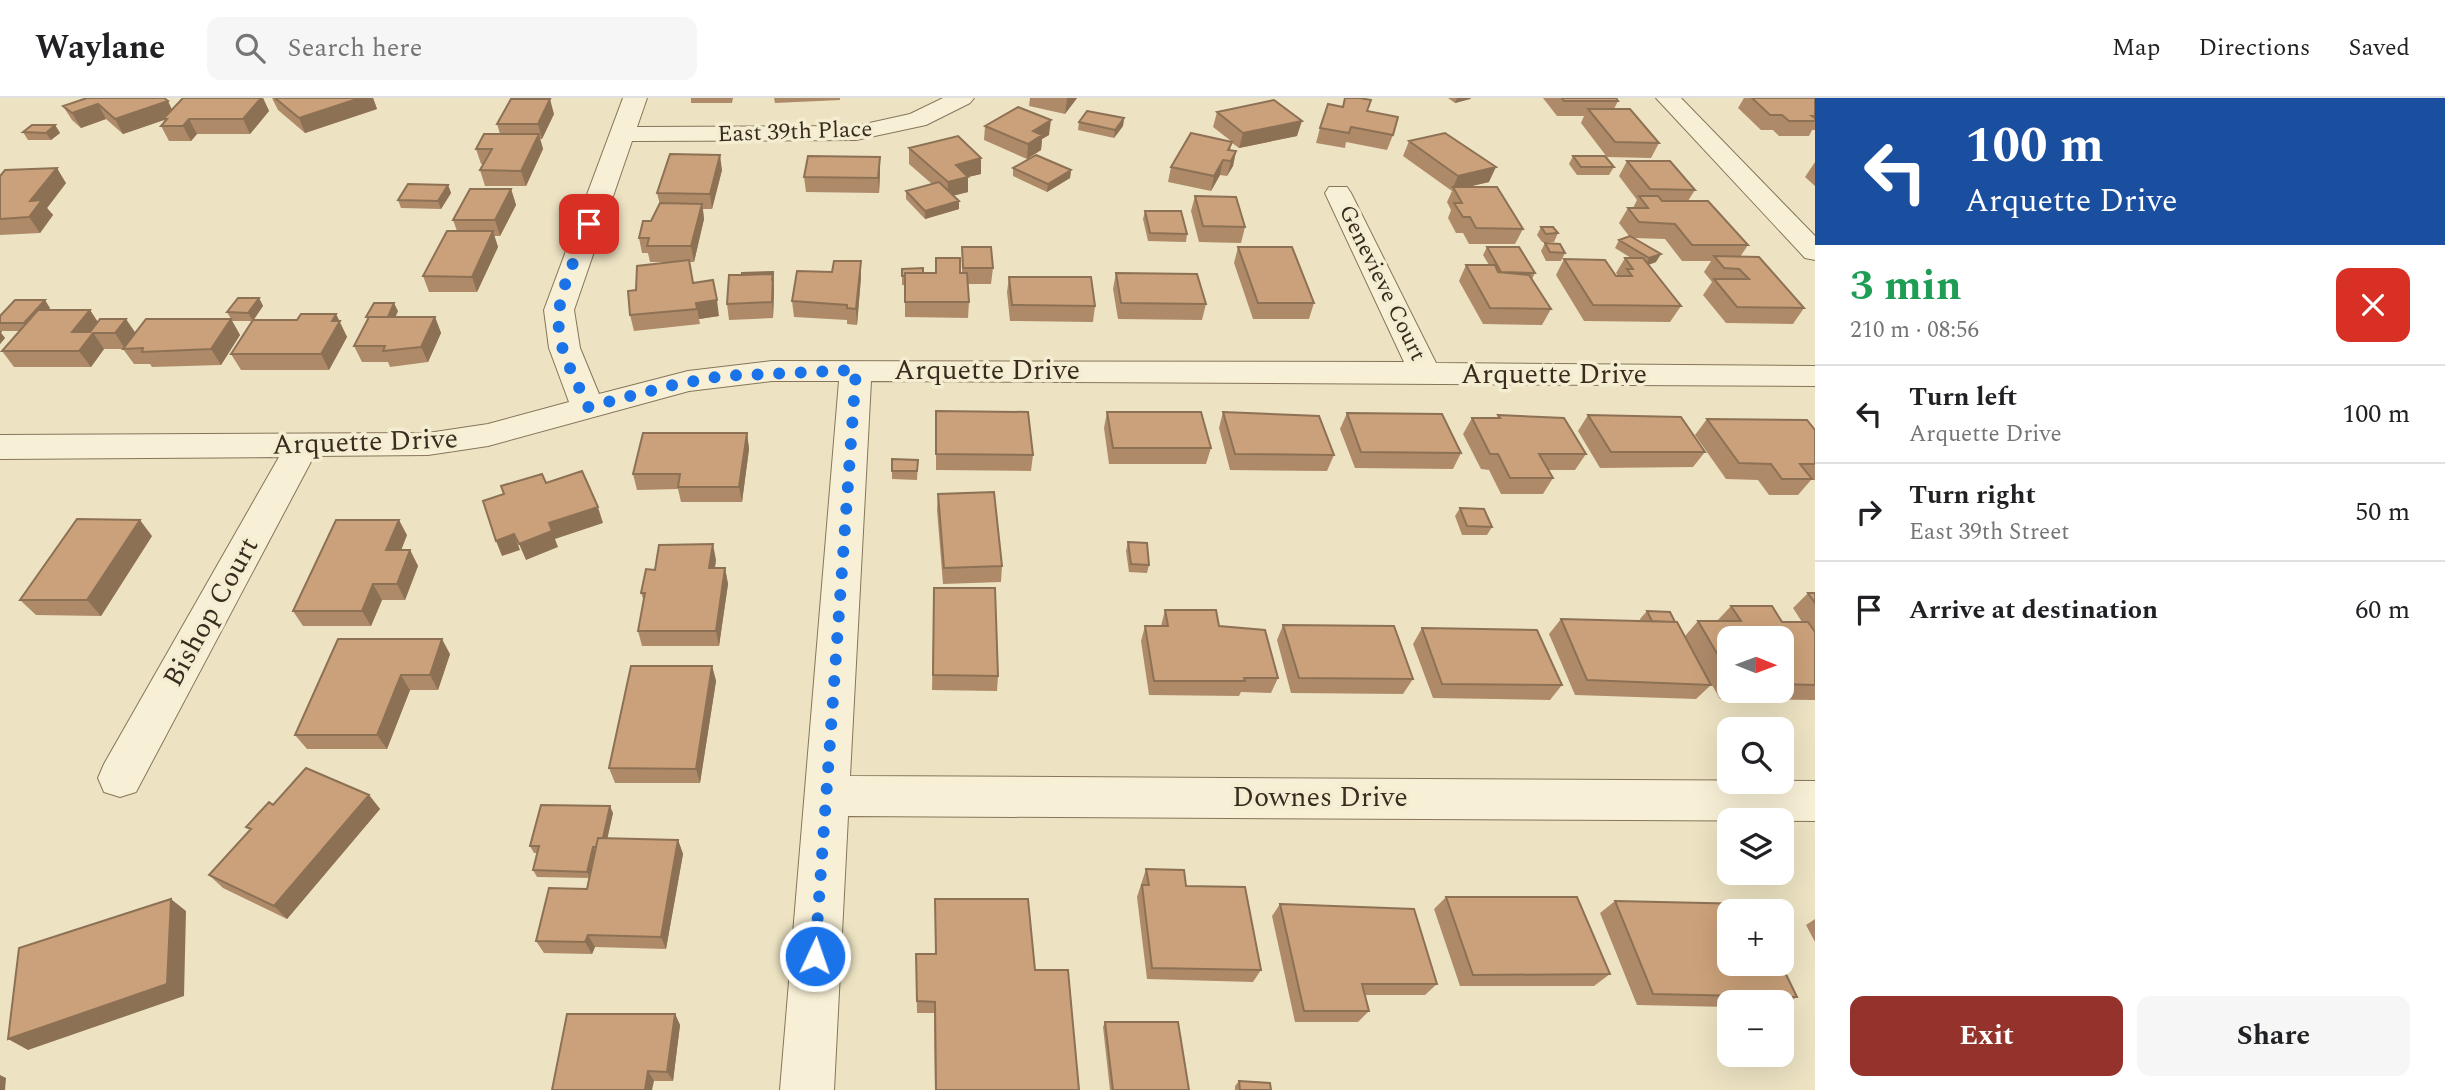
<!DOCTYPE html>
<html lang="en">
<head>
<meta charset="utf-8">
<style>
	body { margin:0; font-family:Spectral,serif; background:#f6f6f6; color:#202124; height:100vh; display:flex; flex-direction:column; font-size:26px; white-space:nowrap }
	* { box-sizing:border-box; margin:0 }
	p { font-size:23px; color:#757577 }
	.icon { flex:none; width:38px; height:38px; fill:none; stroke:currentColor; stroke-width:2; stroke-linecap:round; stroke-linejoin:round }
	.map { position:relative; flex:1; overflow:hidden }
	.side { display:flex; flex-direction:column; background:#fff; width:630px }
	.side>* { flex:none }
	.hud { background:#1a4fa0; color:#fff; overflow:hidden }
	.needle { width:46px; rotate:91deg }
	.buttons { position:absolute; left:1717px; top:528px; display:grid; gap:14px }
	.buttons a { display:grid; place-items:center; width:77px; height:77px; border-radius:14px; background:#fff; box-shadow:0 7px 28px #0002; font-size:35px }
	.pin { position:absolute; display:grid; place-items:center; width:60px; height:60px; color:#fff; margin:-30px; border-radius:14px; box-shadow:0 4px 10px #0006 }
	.me { position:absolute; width:77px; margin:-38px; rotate:3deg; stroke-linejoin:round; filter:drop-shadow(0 0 5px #0008) }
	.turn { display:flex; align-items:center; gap:24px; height:147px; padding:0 35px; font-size:32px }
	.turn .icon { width:91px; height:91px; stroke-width:2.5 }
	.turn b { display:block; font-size:49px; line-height:60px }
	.round { display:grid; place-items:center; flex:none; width:74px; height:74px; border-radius:14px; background:#f6f6f6 }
	.head { display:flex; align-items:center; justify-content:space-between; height:119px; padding:0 35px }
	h1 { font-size:42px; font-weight:700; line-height:52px; color:#1e9e55 }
	.button { display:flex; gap:14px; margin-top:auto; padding:14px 35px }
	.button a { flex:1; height:80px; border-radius:14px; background:#93332c; color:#fff; font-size:28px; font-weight:700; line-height:80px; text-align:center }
	.button a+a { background:#f6f6f6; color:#202124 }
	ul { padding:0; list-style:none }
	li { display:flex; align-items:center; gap:21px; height:98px; padding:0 35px; border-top:2px solid #e0e0e0 }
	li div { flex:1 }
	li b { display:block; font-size:26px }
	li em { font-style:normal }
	header { display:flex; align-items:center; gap:42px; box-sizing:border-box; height:98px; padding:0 35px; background:#fff; border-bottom:2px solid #e0e0e0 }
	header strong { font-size:33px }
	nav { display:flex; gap:38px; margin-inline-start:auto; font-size:24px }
	.search { width:490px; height:63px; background:#f6f6f6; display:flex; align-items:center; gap:18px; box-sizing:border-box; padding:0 24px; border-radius:14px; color:#757577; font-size:26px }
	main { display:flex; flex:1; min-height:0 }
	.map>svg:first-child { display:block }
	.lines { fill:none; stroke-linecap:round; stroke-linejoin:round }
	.minor-casing { stroke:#86755a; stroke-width:2 }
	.minor { fill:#f8f0d6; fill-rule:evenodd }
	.wall { fill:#ae8a69; fill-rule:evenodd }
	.shaded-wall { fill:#8d7155 }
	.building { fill:#caa17a; stroke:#8d7155; stroke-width:2 }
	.route { stroke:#1a73e8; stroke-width:12; stroke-dasharray:0 21.6 }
	.labels { text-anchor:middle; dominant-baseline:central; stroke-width:7; stroke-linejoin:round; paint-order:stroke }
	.far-street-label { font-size:23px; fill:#372c1e; stroke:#f4edd2 }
	.street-label { font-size:28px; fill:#372c1e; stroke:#f4edd2 }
</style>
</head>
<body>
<header>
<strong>Waylane</strong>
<div class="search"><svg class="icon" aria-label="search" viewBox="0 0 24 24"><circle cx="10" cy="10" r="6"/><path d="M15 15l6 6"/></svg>Search here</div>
<nav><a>Map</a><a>Directions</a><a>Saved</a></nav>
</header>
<main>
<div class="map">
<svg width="1815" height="992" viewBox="0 0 1815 992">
	<rect width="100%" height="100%" fill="#ede3c3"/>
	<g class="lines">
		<defs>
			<path id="minor" d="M623,0H647L637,29L856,28L910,16L943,0H974L970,5L926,27L856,42L632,43L574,212L580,250L599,296L688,273L772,263L1404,264L1325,95L1329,89H1347L1351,95L1436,265L1815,268V288L871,283L850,678L1815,683V723L848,718L834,992H780L839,283H772L689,293L488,348L428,357L314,358L136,694L120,699L104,694L98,680L104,666L279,359L0,361V337L428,335L488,326L569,304L549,250L544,212Z
				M1656,0H1681L1815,138V162L1805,160Z"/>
		</defs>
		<!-- minor casing -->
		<use href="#minor" class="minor-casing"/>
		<!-- minor -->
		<use href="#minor" class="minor"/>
	</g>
	<!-- wall -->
	<path class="wall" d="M86,0L172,11L183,0H263L269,13L250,36H197L191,43H169L161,28L165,24L164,22L123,36L106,21L81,30L72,22L63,8Z
		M272,0H373L377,11L305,35L278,12Z
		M691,0H733L732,5H691Z
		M774,0H840V2L775,5Z
		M1030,0H1077L1065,16L1029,8Z
		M1448,0H1471L1470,1L1455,5Z
		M1543,0H1616L1618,3L1614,11L1659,45L1651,60L1607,59L1581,25L1584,18H1557Z
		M1744,0H1815V32H1812L1809,38H1779L1773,32H1761L1738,10Z
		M1367,13L1393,37L1387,52L1346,44L1345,50L1316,45L1320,30Z
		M1217,14L1297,38L1239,50L1232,45L1230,52L1236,53L1233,68L1227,78L1220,77L1211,93L1168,84L1171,69L1231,43L1213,29Z
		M554,16L542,41H540L543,51L526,88H485L480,72L484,66H481L476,51L500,36L497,26Z
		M1124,20L1123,28L1114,40L1078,32L1079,24Z
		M55,27L60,35L51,42H28L23,34Z
		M985,28L1049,37L1042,41L1041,52L1027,61L984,42Z
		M1409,43L1489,84L1467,89L1523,131L1515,146H1469L1463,135H1456L1448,120L1451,112L1447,104L1452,93L1403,58Z
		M909,50L981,60V76L968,79V94L953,98L959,111L925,121L906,101V93L932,86L909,66Z
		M1573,58L1614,69L1609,77H1577L1569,66Z
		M1627,63L1695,92L1688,103L1748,147L1740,159L1804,210L1793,226L1726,225L1703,197L1712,184L1704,174L1711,163H1682L1665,141L1633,140L1656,164L1648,167L1681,208L1670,224L1584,223L1556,177L1564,161L1618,178L1616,175L1625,160H1631L1615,150L1619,142L1629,138L1619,125L1628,110H1633L1637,102L1619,78Z
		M1815,64V88L1805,79Z
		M1013,70L1071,72L1070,80L1047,94L1013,78Z
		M722,72L712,111H703L704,121L694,164H689L693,185L719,218L699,221L700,226L634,233L630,217L636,192L675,164H650L648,155H642L639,140L651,123L660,107L657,95Z
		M880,74L879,95L806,94L804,79Z
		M0,78L66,85L47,110L53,117L40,135L0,137Z
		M448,87L451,95L441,111L401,110L398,102Z
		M511,91L516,107L500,138H494L498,149L477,194H429L423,178L457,133L453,122Z
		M1195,98L1245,129L1241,145L1199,144L1191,113Z
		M1145,113L1187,136L1186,144L1148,143L1143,121Z
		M1541,129L1558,135L1554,144H1542L1537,137Z
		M1545,145L1565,155L1561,163H1546L1541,153Z
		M962,149L993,170L991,186H968L969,204L968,220L905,219V187H902V171L923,175H962Z
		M1238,149L1314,205L1309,221H1253L1234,165Z
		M1487,149L1535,175L1532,181L1551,211L1542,227L1483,226L1459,183L1466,167H1489L1483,157Z
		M773,174L774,192L773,220L729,222L727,206L742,177Z
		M1116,175L1206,206L1202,222L1118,221L1113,191Z
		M861,179L857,227L847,226V222L794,219L792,203Z
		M1009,179L1095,208L1093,224L1010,223L1007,194Z
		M259,200L263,208L253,222H297L336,216L347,239L329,272H241L231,256L253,223H232L240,237L221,267L152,269L150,266H134L123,251H104L91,269H14L2,253L19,233H2L1,235L5,240L0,246V218L50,210L48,212H90L98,224L135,235L231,221L227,214Z
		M398,213L395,219H435L441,235L428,264L390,269L388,264H362L354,248L368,222L366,219Z
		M936,313L1033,357L1031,373L936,372Z
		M1107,314L1211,350L1206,366H1109L1104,330Z
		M1223,314L1334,357L1327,373L1230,372L1219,330Z
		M1347,315L1461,355L1453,371L1355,370L1340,331Z
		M1498,317L1586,356L1575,372H1548L1553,380L1543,396H1501L1489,372L1481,371L1463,336L1472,320H1497Z
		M1588,317L1705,354L1693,369L1600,370L1578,333Z
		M1707,321L1815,332V382H1811L1798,397H1769L1758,382L1726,381L1695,337Z
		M747,335L749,351L742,404H681L678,391L637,392L633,376Z
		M892,361L918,362L917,382L892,381Z
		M938,396L1002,468L1001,484L943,486L937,412Z
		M1460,410L1492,429L1487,437H1462L1455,418Z
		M407,437L401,452H410L418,468L405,502H382L371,528H303L293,513Z
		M152,438L101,518L36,517L20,502Z
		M1128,444L1149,467L1147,475L1129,474L1126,453Z
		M716,462L715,470H725L728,486L719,548H642L638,533L644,503L641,495L655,472Z
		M934,490L998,578L997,593L932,592Z
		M1808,495H1815V533H1814L1815,534V602L1720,601L1693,554L1711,587L1696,601L1575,597L1549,536L1561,521L1641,523L1640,521L1647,513L1675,524L1685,538L1698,523H1717L1731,508L1782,524H1802L1793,510ZM1729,541H1782V593H1729Z
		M1165,512L1219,528L1278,580L1271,595L1241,594L1239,598L1149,597L1141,543L1145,528H1161Z
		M1283,527L1413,581L1403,596L1291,595L1277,542Z
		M1422,530L1562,587L1550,602L1433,600L1413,546Z
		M338,541L450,556L438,592H410L387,651H307L295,637Z
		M712,568L716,583L700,685H615L609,670Z
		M369,697L380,711L287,821L223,790L209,777L250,732L246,729L273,707Z
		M613,715L607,740L678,742L683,756L666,851L595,849L592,856L544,855L536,843L587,791L589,780L537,779L533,772L537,755H534L530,748Z
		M1146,771L1186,788L1261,872L1253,884L1147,881L1137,799Z
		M1446,799L1610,876L1594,888H1460L1434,811Z
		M935,801L1035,872L1079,992H935L934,915H917L916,867L935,856Z
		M1615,803L1797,899L1782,908V905H1729V909L1637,907L1600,815Z
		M1280,806L1437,886L1425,897H1365L1369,913L1358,924H1295L1272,818Z
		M1815,821V844L1806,827Z
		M675,916L680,927L673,983H654L552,992Z
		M1105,924L1189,992H1110L1103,929Z
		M1239,983L1271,992H1235V988Z"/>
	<!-- shaded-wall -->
	<path class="shaded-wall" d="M261,0H263L269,13L250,36L243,21Z
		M360,0H373L377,11L305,35L299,20Z
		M1068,0H1077L1065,16L1067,1Z
		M1457,0H1471L1470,1L1455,5Z
		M550,1L554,16L542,41L538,26Z
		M168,3L175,18L163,21L164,22L123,36L115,21Z
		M98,6L106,21L81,30L72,15Z
		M1124,20L1123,28L1114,40L1115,32Z
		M189,21L197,36L191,43L183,28Z
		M1051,22L1049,37L1042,41L1041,52L1027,61L1028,46L1033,33Z
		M1302,23L1297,38L1239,50L1243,35Z
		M55,27L60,35L51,42L46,35Z
		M539,36L543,51L526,88L521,73Z
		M1236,53L1233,68L1227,78L1231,63Z
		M720,57L722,72L712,111L710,96Z
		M880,59V74L879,95L878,80Z
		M981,60V76L968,79V94L947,99L948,84L956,67Z
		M1223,62L1220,77L1211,93L1214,78Z
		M1496,69L1489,84L1455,92L1453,89L1458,78Z
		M57,70L66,85L47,110L53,117L40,135L29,119L30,103Z
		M1071,72L1070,80L1047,94L1048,86Z
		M448,87L451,95L441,111L438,103Z
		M511,91L516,107L500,138L495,122Z
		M959,103V111L925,121V113Z
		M702,106L704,121L694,164L691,148Z
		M493,133L498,149L477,194L472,179Z
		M1661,156L1656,164L1645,168L1649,160Z
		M861,163V179L857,227L856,211Z
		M773,174L774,192L773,220L772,204Z
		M259,200L263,208L253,223L248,215Z
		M45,202L50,210L30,233L24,225Z
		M717,202L719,218L699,221L696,205Z
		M394,205L398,213L392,227L388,219Z
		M90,212L100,228L94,236L104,251L91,269L79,253L72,234Z
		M336,216L347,239L329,272L321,256L332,223Z
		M435,219L441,235L428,264L421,249Z
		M126,221L137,237L125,251L115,235Z
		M231,221L240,237L221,267L211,251Z
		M0,233H2L1,235L5,240L0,246Z
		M747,335L749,351L742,404L739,389Z
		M598,409L603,425L555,441L558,449L526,462L519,446L549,425Z
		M140,422L152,438L101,518L87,502Z
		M399,422L407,437L395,468L386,452Z
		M514,436L520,452L502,458L496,443Z
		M713,446L716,462L712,486L709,470Z
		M410,452L418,468L405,502L397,486Z
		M725,470L728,486L719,548L716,533Z
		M373,486L382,502L371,528L362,513Z
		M442,541L450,556L438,592L430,577Z
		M712,568L716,583L700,685L696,671Z
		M401,577L410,592L387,651L377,637Z
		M369,697L380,711L287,821L274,808Z
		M610,708L613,715L604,756L601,749Z
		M678,742L683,756L666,851L661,839Z
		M593,749L596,756L591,781L587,774Z
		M171,801L186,813L184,898L28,952L8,941Z
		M588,837L595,849L592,856L585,844Z
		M675,916L680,927L673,983L667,974Z
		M648,973L654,983L652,992H645Z
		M0,977L6,980L5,992H0Z"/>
	<!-- building -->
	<path class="building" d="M87,0H164L168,3L115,21L98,6L72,15L63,8Z
		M183,0H261L243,21H189L183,28H161L167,21H163Z
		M275,0H360L299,20Z
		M1345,0H1360L1371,2L1367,13L1398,19L1393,37L1351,29L1349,35L1320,30L1328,6L1343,9Z
		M1562,0H1616L1618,3H1564Z
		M1752,0H1815V18H1812L1815,20V23H1789L1782,17H1770Z
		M511,1H550L538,26H497Z
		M1274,2L1302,23L1243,35L1217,14Z
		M1018,9L1051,22L1033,33L1042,37L1028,46L985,28Z
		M1588,11H1630L1659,45L1615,44Z
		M1087,13L1124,20L1115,32L1079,24Z
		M32,27H55L46,35L23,34Z
		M1191,35L1232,44L1228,52L1236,53L1231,63L1223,62L1214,78L1171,69Z
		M1445,35L1496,69L1458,78L1409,43Z
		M484,36H539L521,73L480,72L492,51H476Z
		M958,38L981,60L956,67L968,79L948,84L909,50Z
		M670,56L720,57L710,96L657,95Z
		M1036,57L1071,72L1048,86L1013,70Z
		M808,58L880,59L878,80L804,79Z
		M1573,58H1605L1614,69H1581Z
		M1627,63H1670L1695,92L1650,91Z
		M57,70L30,103L42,102L29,119L0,121V78L5,72Z
		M939,84L959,103L925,113L906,93Z
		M408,86L448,87L438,103L398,102Z
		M1453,89H1497L1523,131L1476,130L1470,119H1463L1454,105H1462Z
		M470,91H511L495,122H453Z
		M1195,98L1236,99L1245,129L1203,128Z
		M1639,98H1658L1662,103H1708L1748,147H1692L1675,126L1639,124L1628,110H1648Z
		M660,105L702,106L691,148H647L649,140H639L643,123H651Z
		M1145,113H1181L1187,136L1150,135Z
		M1541,129H1553L1558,135L1546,136Z
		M447,133H493L472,179L423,178Z
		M1630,138L1661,156L1649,160L1619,142Z
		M1545,145L1560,146L1565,155L1550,154Z
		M962,149H991L993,170H963Z
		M1238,149H1292L1314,205H1258Z
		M1487,149H1519L1535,175L1501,174Z
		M1714,158L1759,159L1804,210L1737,209L1714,181H1749L1739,171L1724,170Z
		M936,160H960V175H967L969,204H905V175H936Z
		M1625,160H1643L1681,208L1593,207L1564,161L1605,162L1616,178H1632L1627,171H1633Z
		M689,162L693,185L713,182L717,202L696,205L697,211L630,217L628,193L636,192L637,168Z
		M834,163H861L856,211L847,210V207L792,203L797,173L832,174Z
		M1466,167H1495L1498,174L1529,177L1551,211L1490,210Z
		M923,170V175H905V178H902V171Z
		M773,174L772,183L773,176L742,177V175Z
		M1116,175L1197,176L1206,206L1121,205Z
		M773,176L772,204L727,206L729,177Z
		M1009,179H1091L1095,208L1012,207Z
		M238,200H259L248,215L227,214Z
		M15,202H45L24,225H0V218Z
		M374,205H394L388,219H366Z
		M38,212H90L72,234H90L100,221H126L115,235H93L79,253H2Z
		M301,216H336L332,223H340L321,256H231L253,222H297Z
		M369,219H435L421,249L383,253L385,248H354Z
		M146,221H231L211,251L142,254L143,250L123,251Z
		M936,313L1028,314L1033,357L936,356Z
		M1107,314H1201L1211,350H1113Z
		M1223,314L1319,318L1334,357L1235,356Z
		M1347,315L1442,316L1461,355L1361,354Z
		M1498,317L1564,320L1586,356H1539L1553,380H1510L1498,356H1490L1472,320H1500Z
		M1588,317L1681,319L1705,354H1611Z
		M1707,321L1807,322L1815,332V366H1800L1812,381H1782L1771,366L1739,365Z
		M643,335H747L739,389H678L680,376H633Z
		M892,361L918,362L917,373H892Z
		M582,373L598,409L549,425L552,433L519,446L514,436L496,443L483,403L504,396L501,388L542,376L546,385Z
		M994,394L1002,468L944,470L938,396Z
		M1460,410L1484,411L1492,429L1467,428Z
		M77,421L140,422L87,502H20Z
		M336,422H399L386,452H410L397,486H373L362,513H293Z
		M1128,444L1147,445L1149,467L1131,466Z
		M713,446L709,470H725L716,533H638L645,495H641L646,471L655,472L659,447Z
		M934,490H995L998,578L933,577Z
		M1808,495H1815V505Z
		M1731,508H1772L1782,524H1808L1815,534V587L1782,586V541H1729V576L1698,523H1741Z
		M1165,512H1216L1219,528L1265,532L1278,580H1244L1245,583H1154L1145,528H1168Z
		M1647,513L1670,514L1675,524L1652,523Z
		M1561,521L1677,524L1711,587L1587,582Z
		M1283,527L1394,528L1413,581L1299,580Z
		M1422,530L1537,532L1562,587L1442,586Z
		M338,541H442L430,577H401L377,637H295Z
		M631,568H712L696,671L609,670Z
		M306,670L369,697L274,808L209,777L251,731L246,729L269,704L273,707Z
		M541,707L610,708L603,740H598L596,749H593L587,774L533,772L539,748H530Z
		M598,740L678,742L661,839L588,837L585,844L536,843L549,790L587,791Z
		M1146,771L1184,772L1186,788L1245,789L1261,872L1152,870L1142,787H1149Z
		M1446,799H1577L1610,876L1473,877Z
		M171,801L167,886L8,941L19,850Z
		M935,801H1028L1035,872H1068L1079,992H936L935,904L917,903L916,856H936Z
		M1615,803L1750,806L1754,814H1729V866H1781L1797,899L1653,896Z
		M1280,806L1414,811L1437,886H1362L1369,913H1304Z
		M567,916H675L667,974L648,973L645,992H552Z
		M1105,924H1178L1189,992H1113Z
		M1239,983L1270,985L1271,992H1240Z"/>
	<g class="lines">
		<!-- route -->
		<path class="route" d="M589,126C577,159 555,196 559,232C561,258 578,285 588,309L673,287L722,278L856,272L815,858"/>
	</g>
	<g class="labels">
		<!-- far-street labels -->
		<g class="far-street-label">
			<text transform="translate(795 34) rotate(-2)">East 39th Place</text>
			<text transform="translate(1382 185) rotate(64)">Genevieve Court</text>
		</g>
		<!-- street labels -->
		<g class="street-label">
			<text x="987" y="272">Arquette Drive</text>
			<text x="1554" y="276">Arquette Drive</text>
			<text transform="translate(365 344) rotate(-2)">Arquette Drive</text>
			<text transform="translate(211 514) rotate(-61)">Bishop Court</text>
			<text x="1320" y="699">Downes Drive</text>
		</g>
	</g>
</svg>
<div class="buttons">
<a><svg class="needle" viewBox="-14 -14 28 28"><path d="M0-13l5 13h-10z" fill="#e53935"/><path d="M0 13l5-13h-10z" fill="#757577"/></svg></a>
<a><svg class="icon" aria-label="search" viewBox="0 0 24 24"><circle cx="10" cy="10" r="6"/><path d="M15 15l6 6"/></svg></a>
<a><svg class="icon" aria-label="layers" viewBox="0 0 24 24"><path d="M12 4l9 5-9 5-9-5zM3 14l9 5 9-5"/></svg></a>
<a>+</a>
<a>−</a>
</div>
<div class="pin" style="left:589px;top:126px;background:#d93025"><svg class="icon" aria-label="arrive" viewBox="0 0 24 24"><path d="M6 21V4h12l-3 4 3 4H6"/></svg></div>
<svg class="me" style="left:815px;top:858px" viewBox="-20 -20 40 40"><circle r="17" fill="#1a73e8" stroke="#fff" stroke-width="3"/><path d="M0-11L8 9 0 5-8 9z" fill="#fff"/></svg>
</div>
<section class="side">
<div class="hud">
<div class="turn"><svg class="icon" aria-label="left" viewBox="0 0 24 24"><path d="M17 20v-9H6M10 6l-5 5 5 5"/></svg><div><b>100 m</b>Arquette Drive</div></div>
</div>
<div class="head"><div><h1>3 min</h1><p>210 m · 08:56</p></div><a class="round" style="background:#d93025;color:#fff"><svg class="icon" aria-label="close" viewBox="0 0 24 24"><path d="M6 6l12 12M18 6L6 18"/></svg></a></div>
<ul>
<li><svg class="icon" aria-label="left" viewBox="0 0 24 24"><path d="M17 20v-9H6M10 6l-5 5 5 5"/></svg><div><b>Turn left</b><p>Arquette Drive</p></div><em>100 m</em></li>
<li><svg class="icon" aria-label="right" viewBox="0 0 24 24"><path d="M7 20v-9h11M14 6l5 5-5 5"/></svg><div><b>Turn right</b><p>East 39th Street</p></div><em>50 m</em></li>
<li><svg class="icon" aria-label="arrive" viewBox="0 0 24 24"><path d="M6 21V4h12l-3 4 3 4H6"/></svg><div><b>Arrive at destination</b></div><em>60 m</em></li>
</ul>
<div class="button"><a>Exit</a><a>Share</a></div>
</section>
</main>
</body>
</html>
